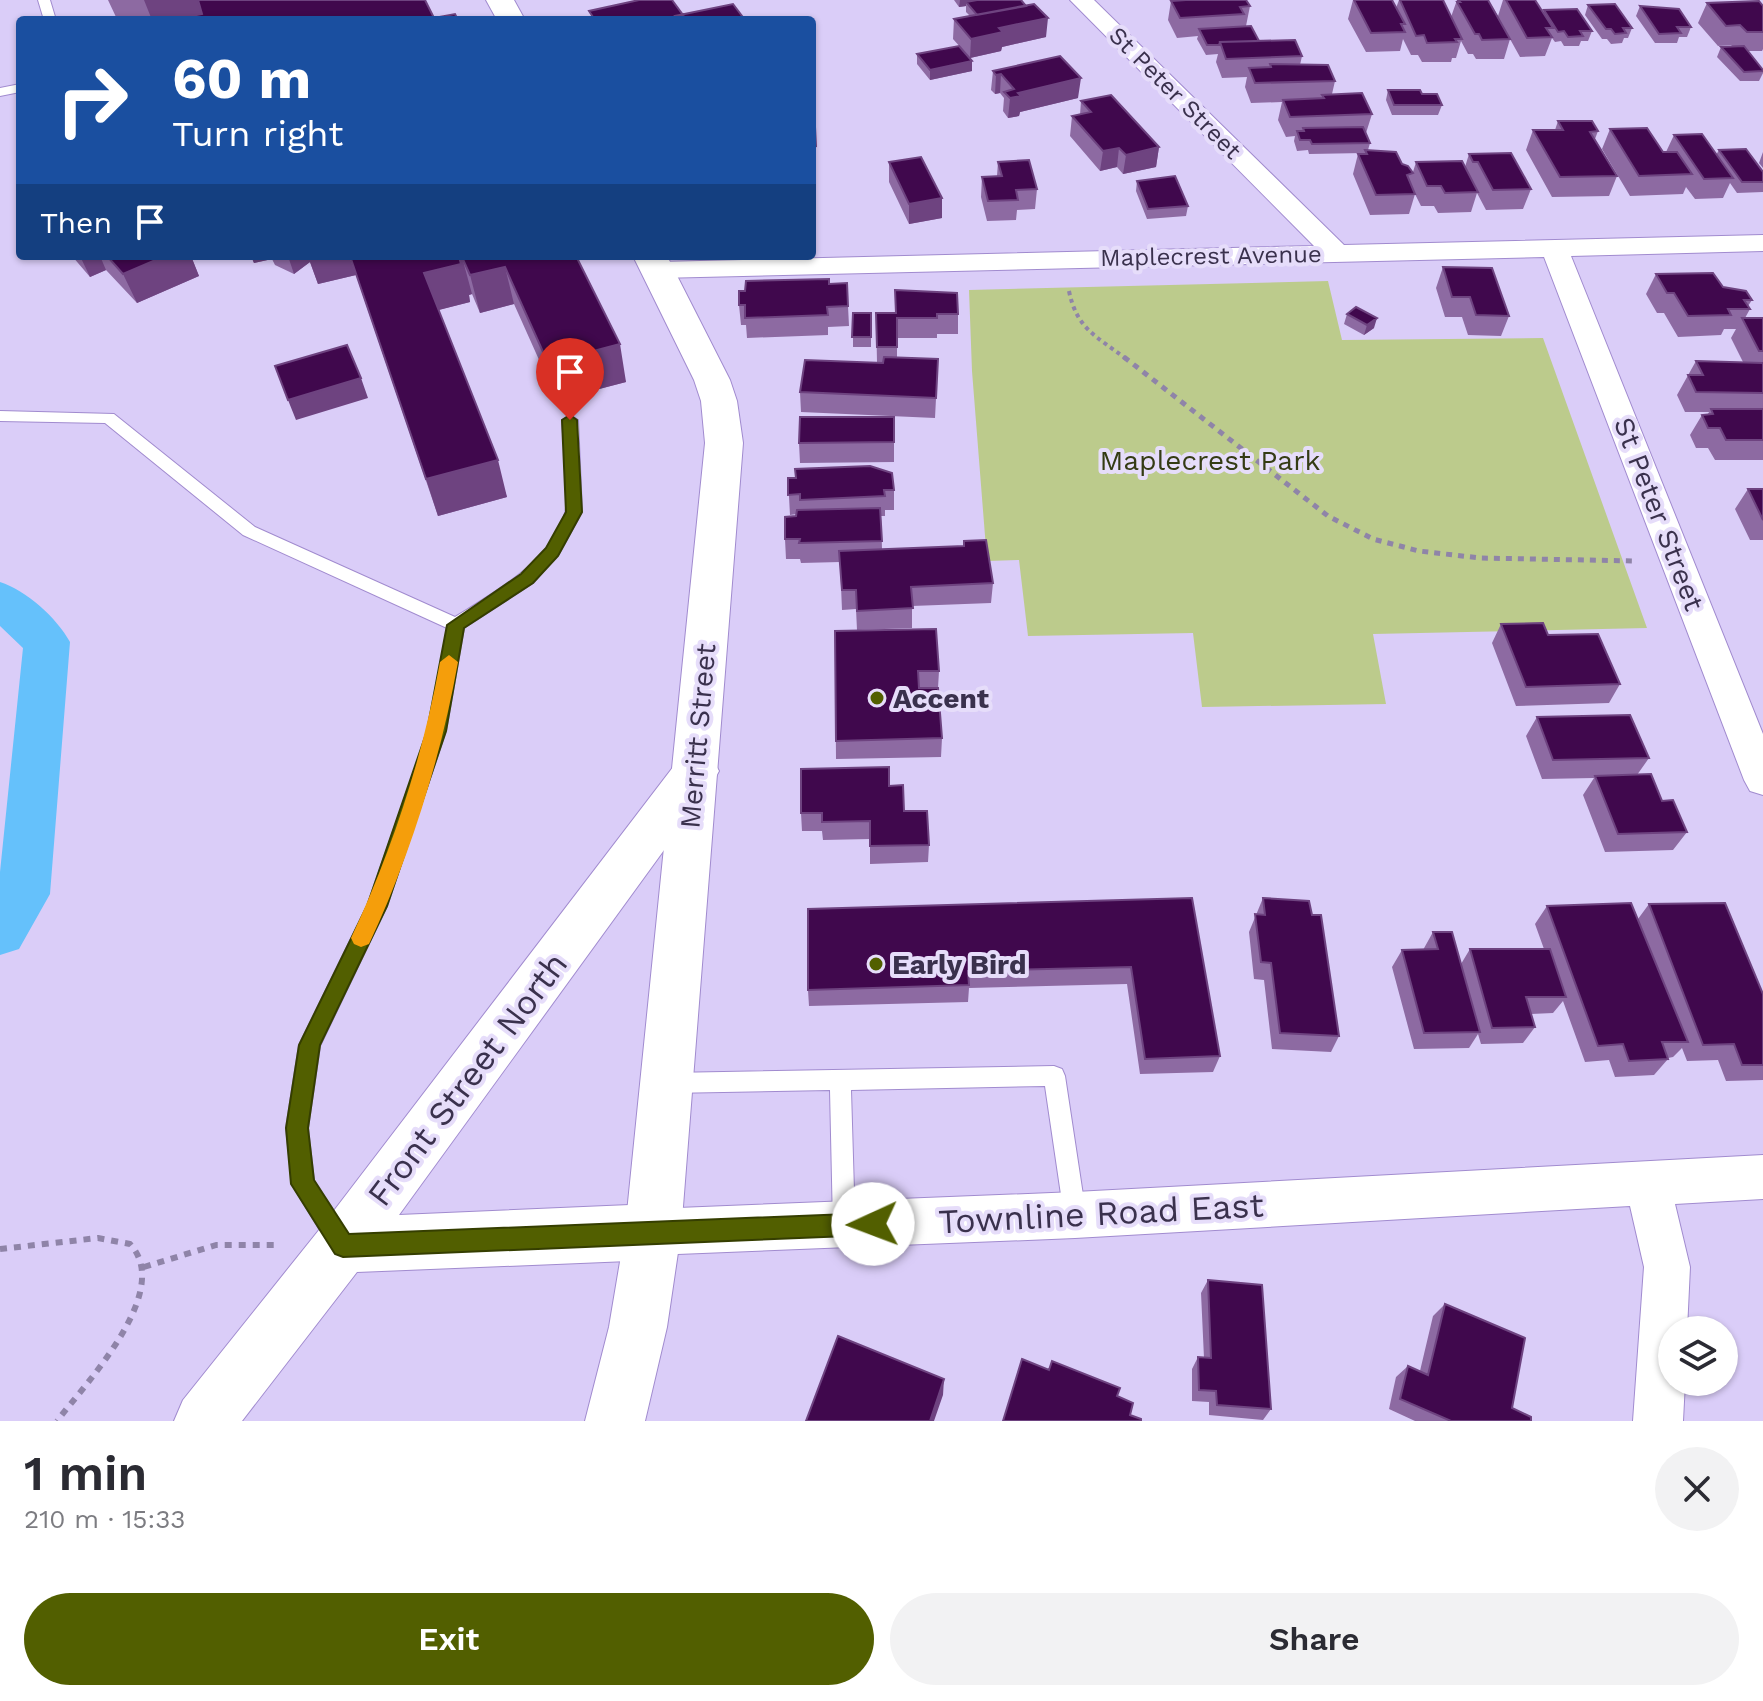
<!DOCTYPE html>
<html lang="en">
<head>
<meta charset="utf-8">
<style>
	body { margin:0; font-family:"Work Sans",sans-serif; background:#f2f2f3; color:#2b2b33; height:100vh; display:flex; flex-direction:column; font-size:30px; white-space:nowrap }
	* { box-sizing:border-box; margin:0 }
	p { font-size:26px; color:#7c7c81 }
	.icon { flex:none; width:44px; height:44px; fill:none; stroke:currentColor; stroke-width:2; stroke-linecap:round; stroke-linejoin:round }
	.map { position:relative; height:1421px; overflow:hidden }
	.side { display:flex; flex-direction:column; background:#fff; flex:1 }
	.side>* { flex:none }
	.hud { position:absolute; left:16px; top:16px; width:800px; height:244px; border-radius:8px; box-shadow:0 2px 6px #0004; background:#1a4fa0; color:#fff; overflow:hidden }
	.controls { position:absolute; left:1658px; top:1316px; display:grid; gap:16px }
	.controls a { display:grid; place-items:center; width:80px; height:80px; border-radius:50%; background:#fff; box-shadow:0 2px 6px #0004; font-size:40px }
	.pin { position:absolute; display:grid; place-items:center; width:68px; height:68px; color:#fff; margin:-82px -34px; border-radius:50% 50% 50% 0; rotate:-45deg; box-shadow:0 0 8px #0007 }
	.pin .icon { rotate:45deg }
	.me { position:absolute; width:88px; margin:-44px; rotate:268deg; stroke-linejoin:round; filter:drop-shadow(0 0 6px #0008) }
	.turn { display:flex; align-items:center; gap:28px; height:168px; padding:0 24px; font-size:36px }
	.turn .icon { width:104px; height:104px; stroke-width:2.5 }
	.turn b { display:block; font-size:56px; line-height:68px }
	.then { display:flex; align-items:center; height:76px; padding:0 24px; background:#0003; gap:16px; font-size:30px }
	.round { display:grid; place-items:center; flex:none; width:84px; height:84px; border-radius:42px; background:#f2f2f3 }
	.head { display:flex; align-items:center; justify-content:space-between; height:136px; padding:0 24px }
	h1 { font-size:48px; font-weight:600; line-height:60px }
	.primary-button { display:flex; gap:16px; margin-top:auto; padding:16px 24px }
	.primary-button a { flex:1; height:92px; border-radius:48px; background:#525f00; color:#fff; font-size:32px; font-weight:600; line-height:92px; text-align:center }
	.primary-button a+a { background:#f2f2f3; color:#2b2b33 }
	.map>svg:first-child { display:block }
	.green { fill:#bccb8c }
	.lines { fill:none; stroke-linecap:round; stroke-linejoin:round }
	.canal { fill:#65c1fb; fill-rule:evenodd }
	.service-casing { stroke:#a18bcf; stroke-width:2 }
	.minor-casing { stroke:#a18bcf; stroke-width:2 }
	.tertiary-casing { stroke:#a18bcf; stroke-width:2 }
	.secondary-casing { stroke:#a18bcf; stroke-width:2 }
	.path-far2 { stroke:#8f84a8; stroke-width:4; stroke-dasharray:4 4; stroke-linecap:butt }
	.path-far1 { stroke:#8f84a8; stroke-width:5; stroke-dasharray:6 6; stroke-linecap:butt }
	.path { stroke:#8f84a8; stroke-width:6; stroke-dasharray:7 7; stroke-linecap:butt }
	.service { fill:#fff; fill-rule:evenodd }
	.minor { fill:#fff; fill-rule:evenodd }
	.tertiary { fill:#fff; fill-rule:evenodd }
	.secondary { fill:#fff; fill-rule:evenodd }
	.wall { fill:#8d6aa2 }
	.shaded-wall { fill:#6e4380 }
	.building { fill:#40084d; stroke:#6e4380; stroke-width:2 }
	.route { fill:#525f00; stroke:#353e00; stroke-width:2 }
	.slow { fill:#f59e0b }
	.poi-dot { fill:#525f00; stroke:#e6ddfa; stroke-width:3 }
	.labels { text-anchor:middle; dominant-baseline:central; stroke-width:8; stroke-linejoin:round; paint-order:stroke }
	.far-street-label { font-size:24px; fill:#3a314d; stroke:#e6ddfa }
	.park-label { font-size:28px; fill:#343b14; stroke:#e6ddfa }
	.street-label { font-size:28px; fill:#3a314d; stroke:#e6ddfa }
	.poi-label { font-size:28px; font-weight:bold; fill:#3a314d; stroke:#e6ddfa; text-anchor:start }
	.near-street-label { font-size:34px; fill:#3a314d; stroke:#e6ddfa }
</style>
</head>
<body>
<div class="map">
<svg width="1763" height="1421" viewBox="0 0 1763 1421">
	<rect width="100%" height="100%" fill="#dacdf8"/>
	<!-- green -->
	<path class="green" d="M1328,281L1342,340L1543,338L1647,628L1373,634L1386,704L1202,707L1193,633L1028,636L1019,560L987,561L972,371L969,290Z"/>
	<g class="lines">
		<!-- canal -->
		<path class="canal" d="M0,582C26,590 57,618 70,642L50,894L19,949L0,955V872L23,648L0,626Z"/>
		<defs>
			<path id="service" d="M38,0H50L56,20H44Z
				M20,84V92L0,96V88Z
				M0,411L114,414L255,527L455,617C495,592 551,562 565,513C570,498 563,439 562,420L570,415L578,420L582,512L560,552L533,583L464,628L446,731L387,906L320,1046L308,1128L314,1181L349,1239L346,1247L338,1250L330,1247L292,1184L286,1128L299,1045L367,906L428,731L447,628L243,535L105,423L0,421Z
				M1054,1066L1062,1069L1065,1076L1086,1215L1083,1223L1075,1226L1067,1223L1064,1215L1045,1086L851,1090L855,1225L852,1233L844,1236L836,1233L833,1225L830,1090L669,1093L661,1090L658,1083L661,1076L669,1073Z"/>
			<path id="minor" d="M1070,0H1094L1344,245L1763,235V251L1571,256L1763,734V795L1750,791L1744,780L1544,257L658,278L648,276L644,270L648,264L658,262L1314,246Z
				M1763,1155V1199L1675,1204L1690,1267L1687,1330H1672V1382H1685L1683,1421H1633L1644,1267L1630,1206L1075,1238L653,1255L637,1248L630,1232L637,1216L653,1209L1075,1192Z"/>
			<path id="tertiary" d="M696,753L712,758L719,771L712,784L399,1215L653,1204L673,1212L681,1232L673,1252L653,1260L357,1272L242,1421H174L183,1400L323,1225L680,758Z"/>
			<path id="secondary" d="M486,0H514L525,20H497Z
				M633,256H667L730,380L737,401L743,443L681,1232L667,1327L645,1421H585L609,1327L625,1232L705,443L701,401L694,380Z"/>
		</defs>
		<!-- service casing -->
		<use href="#service" class="service-casing"/>
		<!-- minor casing -->
		<use href="#minor" class="minor-casing"/>
		<!-- tertiary casing -->
		<use href="#tertiary" class="tertiary-casing"/>
		<!-- secondary casing -->
		<use href="#secondary" class="secondary-casing"/>
		<!-- path-far2 -->
		<path class="path-far2" d="M1069,291C1077,330 1097,336 1126,359"/>
		<!-- path-far1 -->
		<path class="path-far1" d="M1124,357L1328,516L1373,539L1419,551L1480,558L1637,561"/>
		<!-- path -->
		<path class="path" d="M0,1249L98,1238L130,1244C174,1291 86,1383 57,1421
			M144,1267L216,1245H276"/>
		<!-- service -->
		<use href="#service" class="service"/>
		<!-- minor -->
		<use href="#minor" class="minor"/>
		<!-- tertiary -->
		<use href="#tertiary" class="tertiary"/>
		<!-- secondary -->
		<use href="#secondary" class="secondary"/>
	</g>
	<!-- wall -->
	<path class="wall" d="M108,0H425L434,18L458,20H128L116,17Z
		M954,0H1021L1046,37L1002,47L1001,51L970,58L953,39L954,19L970,16L966,12V6L959,7Z
		M1353,0L1396,8L1399,0H1443L1451,17L1457,0H1488L1498,16L1503,0H1534L1543,13L1544,10L1592,31L1588,41H1581L1579,46H1564L1561,41L1555,42L1552,38L1545,56L1520,57L1510,39L1504,59H1476L1473,54H1468L1461,41L1456,58H1452L1451,62H1422L1418,55H1411L1403,39L1400,51L1366,52L1348,19Z
		M1171,1L1250,6L1246,26L1259,41L1302,56L1300,65L1335,81L1332,94L1372,114L1366,133L1370,143L1368,150L1402,164L1413,173L1410,182L1416,162L1465,167L1469,154L1531,189L1523,209L1486,210L1477,193L1471,212L1438,213L1434,206H1421L1415,194L1409,214L1370,215L1353,174L1358,154L1364,153L1309,154L1308,150L1297,151L1294,141L1295,136L1286,137L1278,120L1282,102L1251,103L1245,87L1247,77L1222,78L1216,62L1218,54L1206,55L1197,39L1198,36L1177,38L1168,20Z
		M1707,3L1763,6V49L1762,51H1748L1763,70V73L1759,81H1740L1717,57L1721,47H1733L1731,45L1718,46L1698,23Z
		M1588,5L1632,28L1628,38H1624L1622,43L1611,44L1607,39H1602L1585,15Z
		M1640,6L1691,27L1687,37H1679L1677,43H1655L1636,16Z
		M917,54L972,61V71L930,80L917,64Z
		M993,71L1078,98L1020,112L1019,116L1008,118L1003,111L1004,98L1000,93L995,94L991,90Z
		M1388,90L1422,94L1442,105L1438,115H1392L1386,100Z
		M1081,101L1159,147L1156,167L1123,174L1117,167L1100,171L1070,136L1072,116L1080,115Z
		M1558,121L1598,131L1595,139L1617,176L1609,196L1552,197L1526,150L1533,130H1555Z
		M1610,129L1663,152H1666L1674,135L1716,155L1719,150L1763,172V192L1737,193L1730,183L1723,198L1695,199L1686,187L1683,194L1630,196L1602,149Z
		M1763,152V168L1759,163Z
		M889,162L942,218L909,224L889,182Z
		M998,162L1037,189L1035,209L1017,210L1016,220L987,221L981,197L982,177L997,176Z
		M1137,181L1188,206L1186,216L1147,219L1136,191Z
		M72,256H191L199,276L137,303L106,270L90,277Z
		M251,256H576L626,382L557,400L514,304L480,313L472,294L469,295L470,302L438,310L507,497L438,516L356,275L318,284L310,262L294,274L275,265L272,259L254,263Z
		M1443,267L1509,316L1501,336L1468,335L1462,317H1445L1436,288Z
		M1656,274L1723,287L1752,300L1748,306L1750,309L1745,318H1763V460H1715L1708,448H1696L1690,435L1702,415L1708,414L1709,412H1685L1677,395L1696,361L1743,362L1731,338L1736,329H1724L1721,335L1678,337L1664,313H1657L1646,294Z
		M829,284L848,306L849,326L828,327V335L747,338L746,325H741L739,305Z
		M895,290L958,314V334H937V338H897V357L938,359L935,418L801,412L800,392L877,362L876,313H895Z
		M853,313H871V347H853Z
		M1347,314L1374,328L1364,335L1344,324Z
		M894,417V462L800,463L799,443Z
		M788,478H796L894,490V510H885V516H881L882,549L963,546L964,541L993,583L991,603L912,606V628L857,630L856,609L842,610L840,562L801,563L800,559H786L785,539L797,514L790,515Z
		M1748,489H1763V540H1750L1735,509Z
		M1501,624L1620,684L1609,703L1516,706L1492,643Z
		M835,631L939,671L938,688L942,738L941,757L836,759Z
		M1537,717L1649,758L1637,775L1662,801L1687,832L1673,850L1605,852L1583,795L1594,778L1542,779L1526,736Z
		M889,786L904,811L929,845L928,862L870,864V839L823,840L822,831H802L801,813Z
		M1192,898L1220,1056L1213,1072L1140,1074L1127,984L969,988L968,1002L809,1006L808,990Z
		M1263,898L1339,1036L1331,1052L1272,1049L1264,980L1254,979L1249,932Z
		M1649,904L1763,994V1080L1726,1081L1718,1060L1687,1061L1682,1048L1673,1057L1668,1058V1059L1654,1075L1615,1077L1609,1060L1585,1062L1563,1001L1553,1013L1531,1014L1535,1027L1523,1043L1481,1044L1478,1034L1469,1048L1414,1049L1392,967L1402,950H1423L1433,932L1461,964L1470,949H1544L1535,924L1547,906L1638,919Z
		M1208,1280L1271,1409L1263,1420L1209,1415V1402L1192,1401V1369L1198,1357L1204,1358L1201,1293Z
		M1445,1304L1512,1408L1531,1421H1415L1389,1409L1396,1377L1408,1366L1420,1371L1433,1316Z"/>
	<!-- shaded-wall -->
	<path class="shaded-wall" d="M144,0H198L205,20H152Z
		M960,0H996L966,2V6L959,7Z
		M1048,18L1046,37L1002,47L1001,51L970,58L971,39L999,28Z
		M972,61V71L930,80V70Z
		M1001,74L1000,93L995,94L996,75Z
		M1081,78L1078,98L1020,112L1019,116L1008,118L1010,98L1018,93Z
		M816,127L817,147L812,148V128Z
		M1159,147L1156,167L1123,174L1126,155Z
		M1119,148L1117,167L1100,171L1103,151Z
		M812,188H814L815,208H812Z
		M942,198V218L909,224V204Z
		M80,256H100L106,270L90,277Z
		M165,256H191L199,276L137,303L123,274Z
		M251,256H271L272,259L254,263Z
		M288,256H349L356,275L318,284L310,262L294,274Z
		M459,257H462L472,294L469,295L470,302L435,311L424,273Z
		M505,267L514,304L480,313L470,275Z
		M1377,318L1374,328L1364,335L1367,325Z
		M620,344L626,382L557,400L548,363Z
		M361,378L368,398L296,420L288,400Z
		M498,460L507,497L438,516L426,479Z
		M944,1379L943,1395L934,1421H930Z"/>
	<!-- building -->
	<path class="building" d="M198,0H425L434,18L455,14L458,20H170L202,14Z
		M639,0H672L683,15L675,16L676,20H595L589,11Z
		M977,0H1021L1026,6L977,15L966,2Z
		M1186,0H1246L1250,6L1240,7L1244,14L1180,18L1171,1Z
		M1354,0H1392L1405,24H1401L1405,32L1371,33Z
		M1400,0H1443L1462,39H1455L1457,42L1427,43L1424,35L1416,36Z
		M1458,0H1488L1510,39L1482,40L1479,34H1475L1457,2H1460Z
		M1506,0H1535L1553,28H1546L1552,37L1527,38Z
		M1759,1L1763,6V32H1747L1740,25L1726,26L1707,3Z
		M733,4L745,20H678L675,16Z
		M1034,4L1048,18L999,28L1003,32L971,39L954,19Z
		M1615,4L1632,28H1623L1626,33L1615,34L1611,29H1606L1588,5Z
		M1640,6L1679,9L1691,27H1677L1681,33L1659,34Z
		M1577,9L1592,31H1580L1583,36L1568,37L1564,31L1558,32L1544,10Z
		M1251,26L1259,41L1220,42L1219,45H1207L1199,29Z
		M1295,40L1302,56L1226,59L1220,42Z
		M959,46L972,61L930,70L917,54Z
		M1744,46L1763,70V71L1744,72L1721,47Z
		M1060,56L1081,78L1018,93L1021,96L1010,98L1004,92L1014,89L1001,74L996,75L993,71Z
		M1270,64L1328,65L1335,81L1255,83L1249,68L1271,67Z
		M1388,90H1420L1422,94H1437L1442,105H1394Z
		M1362,93L1372,114L1290,117L1283,100L1324,98L1322,95Z
		M1111,95L1159,147L1126,155L1119,148L1103,151L1072,116L1091,112L1081,101Z
		M1558,121H1592L1598,131L1590,132L1617,176L1560,177L1533,130H1563Z
		M1363,127L1370,143L1312,144L1310,140H1300L1297,131H1304L1303,128Z
		M1647,128L1663,152H1677L1692,174L1639,176L1610,129Z
		M1702,134L1733,178L1704,179L1674,135Z
		M1746,149L1763,172V182H1742L1719,150Z
		M1365,150L1396,152L1402,164L1408,166L1413,173L1407,175L1415,194L1376,195L1358,154H1367Z
		M1511,153L1531,189L1493,190L1478,162H1473L1469,154Z
		M921,157L942,198L909,204L889,162Z
		M1029,160L1037,189L1016,190L1018,200L988,201L982,177L1002,176L998,162Z
		M1462,161L1478,192L1445,193L1441,186H1427L1416,162Z
		M1175,176L1188,206L1148,209L1137,181Z
		M107,256H165L123,274Z
		M350,256H576L620,344L548,363L505,267L470,275L462,257H459L461,264L424,273L498,460L426,479Z
		M1443,267L1492,268L1509,316L1476,315L1470,297H1452Z
		M1713,273L1723,287L1746,291L1752,300H1744L1750,309H1728L1731,315L1688,316L1674,293H1667L1656,274Z
		M829,279V284L847,283L848,306L827,307L828,315L745,318V305H739V291H745L746,281Z
		M895,290L957,293L958,314H937V318H897V347H877L876,313H896Z
		M1356,307L1377,318L1367,325L1347,314Z
		M853,313H871V337H852Z
		M1742,318H1763V351H1759Z
		M347,345L361,378L288,400L275,366Z
		M884,357L938,359L936,398L800,392L805,360L883,363Z
		M1696,361L1763,363V393L1696,392L1688,375H1703Z
		M1711,409H1763V440H1726L1720,428H1708L1702,415L1713,414Z
		M800,417H894V442L799,443Z
		M870,466L892,473L894,490H884L885,496L800,500V494L788,495V478H796L795,469Z
		M1748,489H1763V520Z
		M880,508L882,541L799,543L800,539H785V517L796,516L797,510Z
		M986,540L993,583L911,587L913,608L857,611L856,590H842L839,551L964,546V541Z
		M1543,623L1548,635L1598,634L1620,684L1526,687L1501,624Z
		M936,629L939,671H918L919,688H938L942,738L836,741L835,631Z
		M1630,715L1649,758L1553,760L1537,717Z
		M889,767V786L903,785L904,811H927L929,845L870,846V821L822,822V813H801V769Z
		M1651,774L1662,801L1673,800L1687,832L1618,834L1595,776Z
		M1192,898L1220,1056L1145,1059L1131,967L968,971L969,985L808,990V909Z
		M1263,898L1309,901L1312,915H1321L1339,1036L1280,1033L1271,963L1261,962L1255,914L1265,915Z
		M1631,903L1688,1042H1662L1668,1059L1629,1061L1623,1044L1598,1046L1547,906Z
		M1725,903L1763,994V1065H1742L1734,1044L1703,1045L1649,904Z
		M1433,932H1452L1480,1032L1424,1033L1402,950L1438,949Z
		M1470,949H1550L1566,997H1526L1535,1027L1492,1028Z
		M1208,1280L1262,1285L1271,1409L1217,1405L1216,1391L1199,1390L1198,1357L1211,1358Z
		M1445,1304L1525,1338L1512,1408L1531,1417V1421H1451L1400,1399L1408,1366L1428,1375Z
		M838,1336L944,1379L930,1421H806Z
		M1022,1359L1049,1370L1052,1361L1120,1388L1117,1396L1133,1403L1130,1415L1141,1419V1421H1003Z"/>
	<!-- route -->
	<path class="route" d="M570,415L577,420L582,512L558,556L533,583L464,628L446,731L387,906L320,1045L308,1128L314,1180L349,1234L873,1213L881,1216L885,1224L881,1232L873,1235L343,1257L335,1254L291,1184L286,1128L299,1045L367,906L427,731L447,625L521,574L546,548L566,512L562,420Z"/>
	<!-- slow -->
	<path class="slow" d="M449,655L458,662C441,757 410,857 369,944L361,947L354,944L351,938C392,851 423,756 440,662Z"/>
	<!-- markers -->
	<g class="poi-dot">
		<circle cx="877" cy="698" r="8"/>
		<circle cx="876" cy="964" r="8"/>
	</g>
	<g class="labels">
		<!-- far-street labels -->
		<g class="far-street-label">
			<text transform="translate(1175 93) rotate(45)">St Peter Street</text>
			<text transform="translate(1211 256) rotate(-1)">Maplecrest Avenue</text>
		</g>
		<!-- park labels -->
		<g class="park-label">
			<text x="1210" y="460">Maplecrest Park</text>
		</g>
		<!-- street labels -->
		<g class="street-label">
			<text transform="translate(1659 514) rotate(69)">St Peter Street</text>
			<text transform="translate(698 736) rotate(-85)">Merritt Street</text>
		</g>
		<!-- poi labels -->
		<g class="poi-label">
			<text x="893" y="698">Accent</text>
			<text x="892" y="964">Early Bird</text>
		</g>
		<!-- near-street labels -->
		<g class="near-street-label">
			<text transform="translate(467 1079) rotate(-53)">Front Street North</text>
			<text transform="translate(1101 1213) rotate(-3)">Townline Road East</text>
		</g>
	</g>
</svg>
<div class="controls">
<a><svg class="icon" aria-label="layers" viewBox="0 0 24 24"><path d="M12 4l9 5-9 5-9-5zM3 14l9 5 9-5"/></svg></a>
</div>
<div class="pin" style="left:570px;top:420px;background:#d93025"><svg class="icon" aria-label="arrive" viewBox="0 0 24 24"><path d="M6 21V4h12l-3 4 3 4H6"/></svg></div>
<svg class="me" style="left:873px;top:1224px" viewBox="-20 -20 40 40"><circle r="19" fill="#fff"/><path d="M0-13L10 11 0 6-10 11z" fill="#525f00"/></svg>
<div class="hud">
<div class="turn"><svg class="icon" aria-label="right" viewBox="0 0 24 24"><path d="M7 20v-9h11M14 6l5 5-5 5"/></svg><div><b>60 m</b>Turn right</div></div>
<div class="then">Then<svg class="icon" aria-label="arrive" viewBox="0 0 24 24"><path d="M6 21V4h12l-3 4 3 4H6"/></svg></div>
</div>
</div>
<section class="side">
<div class="head"><div><h1>1 min</h1><p>210 m · 15:33</p></div><a class="round"><svg class="icon" aria-label="close" viewBox="0 0 24 24"><path d="M6 6l12 12M18 6L6 18"/></svg></a></div>
<div class="primary-button"><a>Exit</a><a>Share</a></div>
</section>
</body>
</html>
